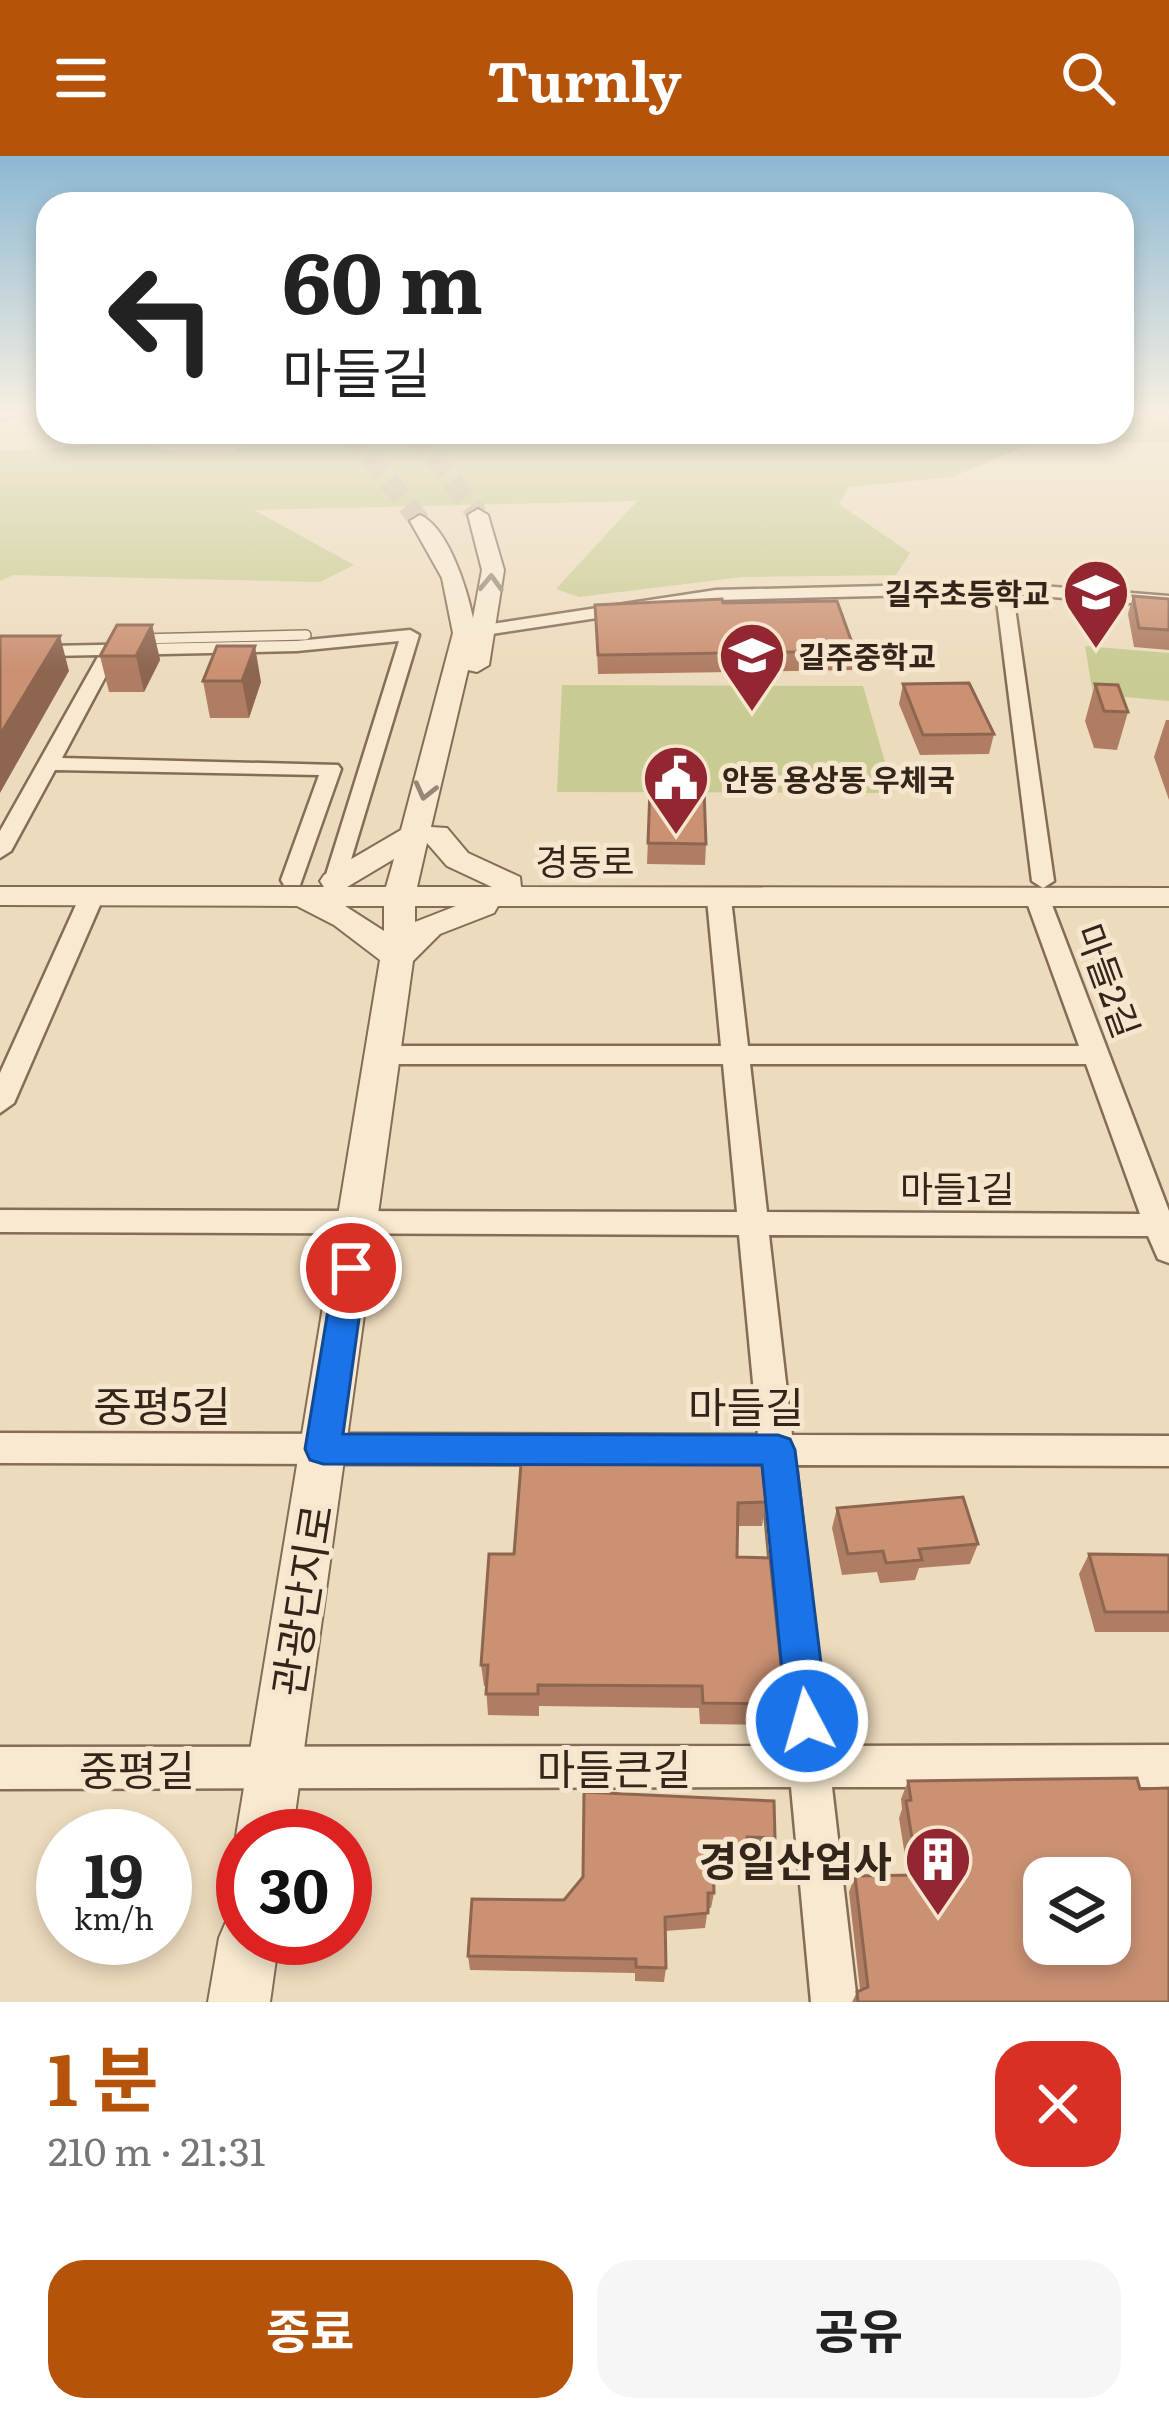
<!DOCTYPE html>
<html lang="ko">
<head>
<meta charset="utf-8">
<style>
	body { margin:0; font-family:Literata,"Noto Sans KR",serif; background:#f6f6f6; color:#222; height:100vh; display:flex; flex-direction:column; font-size:45px; white-space:nowrap }
	* { box-sizing:border-box; margin:0 }
	p { font-size:39px; color:#767676 }
	.icon { flex:none; width:66px; height:66px; fill:none; stroke:currentColor; stroke-width:2; stroke-linecap:round; stroke-linejoin:round }
	.map { position:relative; height:1846px; overflow:hidden }
	.panel { display:flex; flex-direction:column; background:#fff; flex:1 }
	.panel>* { flex:none }
	.guide { position:absolute; left:36px; top:36px; width:1098px; height:252px; border-radius:36px; box-shadow:0 6px 18px #0003; background:#fff; color:#222; overflow:hidden }
	.controls { position:absolute; left:1023px; top:1701px; display:grid; gap:24px }
	.controls a { display:grid; place-items:center; width:108px; height:108px; border-radius:24px; background:#fff; box-shadow:0 6px 18px #0003; font-size:60px }
	.speed { position:absolute; left:36px; top:1653px; display:flex; gap:24px; font-size:60px; font-weight:700; text-align:center }
	.speed>* { display:grid; place-content:center; width:156px; height:156px; border-radius:50%; background:#fff; box-shadow:0 6px 18px #0003; line-height:1 }
	.speed small { font-size:30px; font-weight:400 }
	.speed .limit { border:18px solid #d22; background:#fff; color:#111 }
	.pin { position:absolute; display:grid; place-items:center; width:102px; height:102px; color:#fff; margin:-51px; border:6px solid #fff; border-radius:50%; box-shadow:0 3px 12px #0007 }
	.me { position:absolute; width:132px; margin:-66px; rotate:354deg; stroke-linejoin:round; filter:drop-shadow(0 0 9px #0008) }
	.turn { display:flex; align-items:center; gap:42px; height:252px; padding:0 48px; font-size:54px }
	.turn .icon { width:156px; height:156px; stroke-width:2.5 }
	.turn b { display:block; font-size:84px; line-height:102px }
	.round { display:grid; place-items:center; flex:none; width:126px; height:126px; border-radius:36px; background:#f6f6f6 }
	.summary { display:flex; align-items:center; justify-content:space-between; height:204px; padding:0 48px }
	h1 { font-size:72px; font-weight:700; line-height:90px; color:#b45309 }
	.primary-button { display:flex; gap:24px; margin-top:auto; padding:24px 48px }
	.primary-button a { flex:1; height:138px; border-radius:36px; background:#b45309; color:#fff; font-size:48px; font-weight:700; line-height:138px; text-align:center }
	.primary-button a+a { background:#f6f6f6; color:#222 }
	header { display:flex; justify-content:space-between; align-items:center; height:156px; padding:0 48px; background:#b45309; color:#fff; font-size:54px; font-weight:700 }
	.map>svg:first-child { display:block }
	.green { fill:#c8cb92 }
	.lines { fill:none; stroke-linecap:round; stroke-linejoin:round }
	.secondary-tunnel { stroke:#c8b79d; stroke-width:21; stroke-dasharray:21 10; stroke-linecap:butt }
	.service-casing { stroke:#856c57; stroke-width:12 }
	.minor-casing { stroke:#856c57; stroke-width:5 }
	.tertiary-casing { stroke:#856c57; stroke-width:4 }
	.service { stroke:#f8e9d0; stroke-width:9 }
	.minor { fill:#f8e9d0; fill-rule:evenodd }
	.tertiary { fill:#f8e9d0; fill-rule:evenodd }
	.wall { fill:#af7d63 }
	.shaded-wall { fill:#8e6650 }
	.building { fill:#cb9173; stroke:#8e6650; stroke-width:3; fill-rule:evenodd }
	.oneway { stroke:#968776 }
	.route { fill:#1a73e8; stroke:#114b97; stroke-width:3 }
	.labels { text-anchor:middle; dominant-baseline:central; stroke-width:10; stroke-linejoin:round; paint-order:stroke }
	.far-poi-label { font-size:30px; font-weight:bold; fill:#34251b; stroke:#f5e6cd; text-anchor:start }
	.street-label { font-size:36px; fill:#34251b; stroke:#f5e6cd }
	.near-street-label { font-size:42px; fill:#34251b; stroke:#f5e6cd }
	.near-poi-label { font-size:42px; font-weight:bold; fill:#34251b; stroke:#f5e6cd; text-anchor:end }
</style>
</head>
<body>
<header><svg class="icon" aria-label="menu" viewBox="0 0 24 24"><path d="M4 6h16M4 12h16M4 18h16"/></svg>Turnly<svg class="icon" aria-label="search" viewBox="0 0 24 24"><circle cx="10" cy="10" r="6"/><path d="M15 15l6 6"/></svg></header>
<div class="map">
<svg width="1169" height="1846" viewBox="0 0 1169 1846">
	<rect width="100%" height="100%" fill="#eddbbd"/>
	<!-- green -->
	<path class="green" d="M1122,255H1169V286L1028,289L952,321L849,331L839,348L910,397L896,419L742,421L579,441L556,433L637,345L254,354L354,409L320,426L13,419L0,425V295L137,286L179,297H228L272,276H1122Z
		M1085,490L1169,497V545L1093,538Z
		M562,529L863,530L894,637L557,636Z"/>
	<g class="lines">
		<!-- secondary-tunnel -->
		<path class="secondary-tunnel" d="M350,276L420,365
			M414,276L478,359"/>
		<defs>
			<path id="service" d="M138,483L306,479"/>
			<path id="minor" d="M0,255H35L0,263Z
				M1004,427L1169,440V450L1013,438L1054,725L1043,732L1032,725L996,437L716,444L465,482L456,477L465,472L716,434Z
				M410,474L419,479L343,730L335,732L324,725L399,485L297,495L117,499L62,602L338,609L341,613L300,729H284L281,724L319,619L55,614L11,695L0,702V675L99,499L0,501V491L297,485Z
				M92,733L104,740L14,947L0,957V917L80,740Z
				M1037,734L1049,741L1169,1055V1107L1158,1103L1148,1080L769,1079L792,1279L1169,1280V1310L796,1309L828,1590L1169,1589V1631H832L857,1846H811L791,1631L0,1633V1591L787,1590L761,1309L0,1307V1277L758,1279L739,1079L0,1076V1054L737,1056L723,908H382L369,899L382,890H721L707,743L719,736L731,743L748,890H1079L1025,741ZM750,908H1086L1140,1058L767,1056Z"/>
			<path id="tertiary" d="M478,353L488,359L504,414L489,509L477,516L468,514L431,671L447,672L468,697L520,721L521,731L1169,732V750H498L494,757L440,778L413,805L292,1680H243V1698L236,1680L380,804L334,769L297,750L0,749V731H324L320,725L324,719L401,674L453,477L442,422L410,365L420,359C448,371 467,433 473,462L482,414L468,359ZM427,687L447,710L492,731H417ZM394,703L386,731H347ZM345,750H384V775ZM415,750H456L415,766Z
				M243,1755V1782H279L270,1846H208L219,1782L228,1761Z"/>
		</defs>
		<!-- service casing -->
		<use href="#service" class="service-casing"/>
		<!-- minor casing -->
		<use href="#minor" class="minor-casing"/>
		<!-- tertiary casing -->
		<use href="#tertiary" class="tertiary-casing"/>
		<!-- service -->
		<use href="#service" class="service"/>
		<!-- minor -->
		<use href="#minor" class="minor"/>
		<!-- tertiary -->
		<use href="#tertiary" class="tertiary"/>
	</g>
	<!-- wall -->
	<path class="wall" d="M1133,440L1169,443V494L1134,491L1128,458Z
		M723,447L855,495L852,514L598,518L595,449Z
		M152,469L160,504L144,536H109L100,500Z
		M203,525L261,526L249,562H210Z
		M903,528L994,578L989,598L920,599L899,548Z
		M1095,528L1128,556L1117,594L1094,592L1085,565Z
		M1166,564H1169V644L1154,601Z
		M650,633L706,688L705,709L647,708Z
		M521,1308L766,1346L762,1370H738L737,1401L785,1548L781,1569L700,1568L699,1552L539,1550V1560L488,1559L486,1530H484L481,1509L514,1398Z
		M837,1352L978,1388L970,1408L919,1412L915,1424L880,1427L877,1416L842,1419L832,1372Z
		M1089,1398L1169,1399V1476H1095L1079,1418Z
		M908,1625L1169,1846H852L857,1836L860,1834L849,1736L855,1720L908,1719L899,1662L902,1653L901,1643Z
		M584,1636L775,1682L771,1698L745,1696L744,1705L713,1704L714,1737L711,1752H708L705,1772L665,1775L666,1812L664,1826L635,1825V1817L470,1814L468,1800L564,1744L583,1721Z"/>
	<!-- shaded-wall -->
	<path class="shaded-wall" d="M152,469L160,504L144,536L136,500Z
		M60,480L69,515L0,637V579Z
		M255,490L261,526L249,562L242,525Z"/>
	<!-- building -->
	<path class="building" d="M1133,440L1169,443V474L1139,472Z
		M722,443L723,447L837,445L855,495L598,499L595,449Z
		M117,469H152L136,500H100Z
		M0,480H60L0,579Z
		M217,490H255L242,525H203Z
		M969,527L994,578L923,579L903,528Z
		M1095,528L1118,529L1128,556L1104,555Z
		M650,633L704,634L706,688L648,687Z
		M521,1308L762,1309L766,1346L738,1347L737,1401L770,1402L785,1548L703,1547L702,1530L538,1529V1538H486L488,1509H481L489,1398H514Z
		M963,1341L978,1388L919,1393L922,1404L886,1407L883,1395L848,1398L837,1352Z
		M1089,1398L1169,1399V1456H1105Z
		M1137,1622L1140,1633L1169,1632V1846H858L857,1836L868,1831L855,1720L918,1719L906,1645L911,1644L908,1625ZM1044,1722H1110V1788H1044Z
		M584,1636L774,1645L775,1682L747,1681V1689H713L714,1737H708V1757L665,1761L666,1812L636,1811V1803L468,1800L472,1743L564,1744L583,1721Z"/>
	<!-- one-way arrows -->
	<defs><path id="oneway-chevron" d="M-2-3.5L2.5 0L-2 3.5" fill="none" stroke-width="1.6" stroke-linecap="round" stroke-linejoin="round" transform="scale(3)"/></defs>
	<g class="oneway">
		<use href="#oneway-chevron" transform="translate(491 427) rotate(-88)"/>
		<use href="#oneway-chevron" transform="translate(425 635) rotate(104)"/>
	</g>
	<!-- sky -->
	<linearGradient id="sky" x2="0" y2="1"><stop stop-color="#8bb8d3"/><stop offset="0.5" stop-color="#f7efe1"/><stop offset="1" stop-color="#f7efe1" stop-opacity="0"/></linearGradient>
	<rect width="1169" height="513" fill="url(#sky)"/>
	<!-- route -->
	<path class="route" d="M351,1100L362,1103L366,1112L343,1278L778,1279L790,1283L795,1294L828,1565L822,1579L807,1585L793,1579L787,1565L762,1309L323,1308L310,1304L305,1293L335,1112L340,1103Z"/>
	<!-- icons -->
	<defs>
		<symbol id="school-pin" viewBox="-11 -11 22 30"><path d="M0 17L-7.5 6A9.5 9.5 0 1 1 7.5 6Z" fill="#932731" stroke="#f5e6cd"/><path d="M0-5L7-2L0 1L-7-2ZM-4 1L0 2.5L4 1V4Q0 6-4 4Z" fill="#fff"/></symbol>
		<symbol id="civic-pin" viewBox="-11 -11 22 30"><path d="M0 17L-7.5 6A9.5 9.5 0 1 1 7.5 6Z" fill="#932731" stroke="#f5e6cd"/><path d="M-.6-6.5H3V-4.5H.6V-3L4-1V1h2V6H-6V1h2V-1L-.6-3ZM-1.2 2.5V6h2.4V2.5Z" fill="#fff"/></symbol>
		<symbol id="building-pin" viewBox="-11 -11 22 30"><path d="M0 17L-7.5 6A9.5 9.5 0 1 1 7.5 6Z" fill="#932731" stroke="#f5e6cd"/><path d="M-4-6H4V6H1V3H-1V6H-4ZM-2.5-4.3h1.7v1.8h-1.7ZM.8-4.3h1.7v1.8H.8ZM-2.5-1h1.7V.8h-1.7ZM.8-1h1.7V.8H.8Z" fill="#fff"/></symbol>
	</defs>
	<g fill-rule="evenodd">
		<use href="#school-pin" x="1058" y="398" width="76" height="104"/>
		<use href="#school-pin" x="714" y="461" width="76" height="104"/>
		<use href="#civic-pin" x="638" y="584" width="76" height="104"/>
		<use href="#building-pin" x="900" y="1665" width="76" height="104"/>
	</g>
	<g class="labels">
		<!-- far-poi labels -->
		<g class="far-poi-label">
			<text x="1050" y="436" text-anchor="end">길주초등학교</text>
			<text x="798" y="499">길주중학교</text>
			<text x="722" y="622">안동 용상동 우체국</text>
		</g>
		<!-- street labels -->
		<g class="street-label">
			<text x="585" y="703">경동로</text>
			<text transform="translate(1110 824) rotate(70)">마들2길</text>
			<text x="957" y="1030">마들1길</text>
		</g>
		<!-- near-street labels -->
		<g class="near-street-label">
			<text x="162" y="1248">중평5길</text>
			<text x="746" y="1249">마들길</text>
			<text transform="translate(300 1444) rotate(-81)">관광단지로</text>
			<text x="614" y="1611">마들큰길</text>
			<text x="137" y="1612">중평길</text>
		</g>
		<!-- near-poi labels -->
		<g class="near-poi-label">
			<text x="892" y="1703">경일산업사</text>
		</g>
	</g>
</svg>
<div class="controls">
<a><svg class="icon" aria-label="layers" viewBox="0 0 24 24"><path d="M12 4l9 5-9 5-9-5zM3 14l9 5 9-5"/></svg></a>
</div>
<div class="speed"><div>19<small>km/h</small></div><div class="limit">30</div></div>
<div class="pin" style="left:351px;top:1112px;background:#d93025"><svg class="icon" aria-label="arrive" viewBox="0 0 24 24"><path d="M6 21V4h12l-3 4 3 4H6"/></svg></div>
<svg class="me" style="left:807px;top:1565px" viewBox="-20 -20 40 40"><circle r="17" fill="#1a73e8" stroke="#fff" stroke-width="3"/><path d="M0-11L8 9 0 5-8 9z" fill="#fff"/></svg>
<div class="guide">
<div class="turn"><svg class="icon" aria-label="left" viewBox="0 0 24 24"><path d="M17 20v-9H6M10 6l-5 5 5 5"/></svg><div><b>60 m</b>마들길</div></div>
</div>
</div>
<section class="panel">
<div class="summary"><div><h1>1 분</h1><p>210 m · 21:31</p></div><a class="round" style="background:#d93025;color:#fff"><svg class="icon" aria-label="close" viewBox="0 0 24 24"><path d="M6 6l12 12M18 6L6 18"/></svg></a></div>
<div class="primary-button"><a>종료</a><a>공유</a></div>
</section>
</body>
</html>
